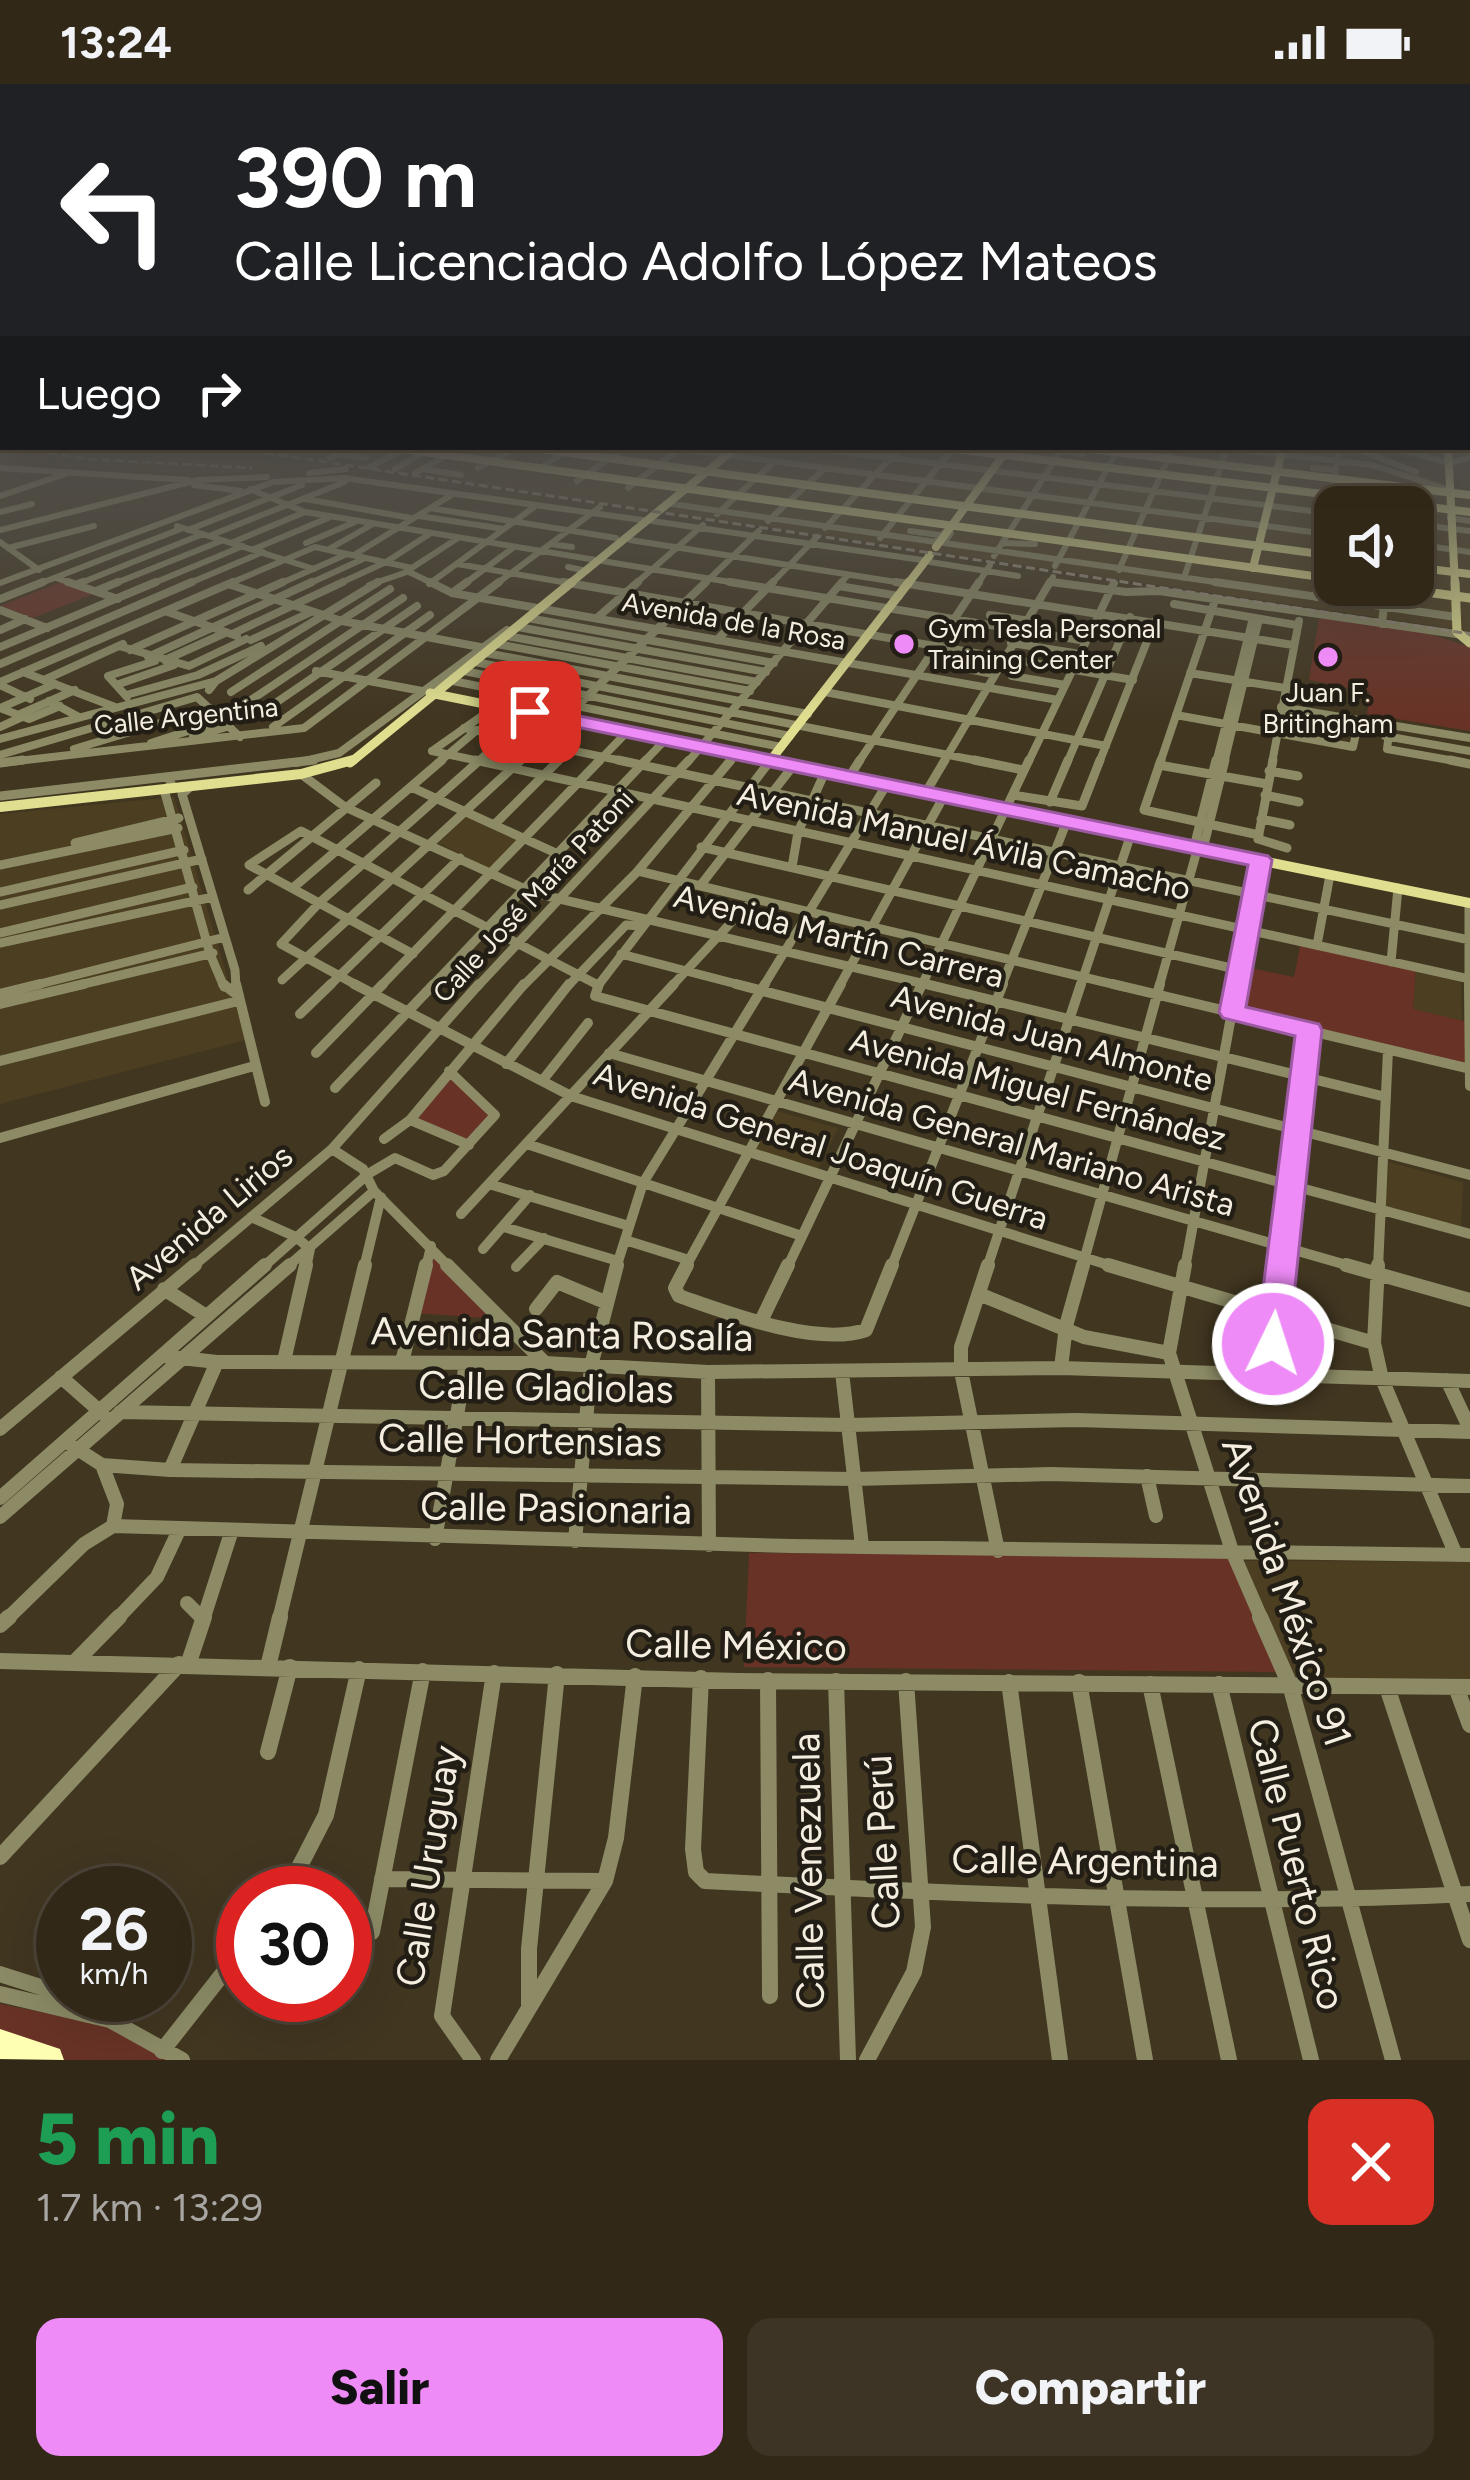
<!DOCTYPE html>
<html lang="es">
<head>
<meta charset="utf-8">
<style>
	body { margin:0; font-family:Figtree,sans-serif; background:#3d3425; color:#f1f3f6; height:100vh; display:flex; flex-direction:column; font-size:45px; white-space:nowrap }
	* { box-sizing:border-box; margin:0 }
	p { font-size:39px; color:#a8a6a2 }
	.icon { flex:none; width:66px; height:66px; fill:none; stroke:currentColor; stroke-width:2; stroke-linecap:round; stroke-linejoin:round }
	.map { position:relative; height:1976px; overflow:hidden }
	.sheet { display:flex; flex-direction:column; background:#312818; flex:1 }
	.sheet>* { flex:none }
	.top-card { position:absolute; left:0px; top:0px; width:1470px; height:366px; box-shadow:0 12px 48px #0002,0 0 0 3px #4c4437; background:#202124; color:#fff; overflow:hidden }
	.controls { position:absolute; left:1314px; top:402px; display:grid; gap:24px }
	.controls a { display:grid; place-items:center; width:120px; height:120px; border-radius:24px; background:#312818; box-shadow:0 12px 48px #0002,0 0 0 3px #4c4437; font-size:60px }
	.speed { position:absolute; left:36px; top:1782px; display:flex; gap:24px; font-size:60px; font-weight:700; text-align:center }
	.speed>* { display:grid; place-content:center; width:156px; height:156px; border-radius:50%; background:#312818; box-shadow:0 12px 48px #0002,0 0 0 3px #4c4437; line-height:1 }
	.speed small { font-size:30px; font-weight:400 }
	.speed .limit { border:18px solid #d22; background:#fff; color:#111 }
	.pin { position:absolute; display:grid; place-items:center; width:102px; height:102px; color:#fff; margin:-51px; border-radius:24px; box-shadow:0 6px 18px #0006 }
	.me { position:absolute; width:132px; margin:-66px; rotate:4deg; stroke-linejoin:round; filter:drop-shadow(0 0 9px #0008) }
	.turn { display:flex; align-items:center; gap:42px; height:252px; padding:0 36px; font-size:54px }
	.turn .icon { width:156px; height:156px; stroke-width:2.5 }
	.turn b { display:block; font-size:84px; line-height:102px }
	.then { display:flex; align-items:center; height:114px; padding:0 36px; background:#0003; gap:24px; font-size:45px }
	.round { display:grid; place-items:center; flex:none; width:126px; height:126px; border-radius:24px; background:#3d3425 }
	.summary { display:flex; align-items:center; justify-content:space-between; height:204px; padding:0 36px }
	h1 { font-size:72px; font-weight:800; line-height:90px; color:#1e9e55 }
	.button { display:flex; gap:24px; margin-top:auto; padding:24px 36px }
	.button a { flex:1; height:138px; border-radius:24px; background:#ee8bf7; color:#111; font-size:48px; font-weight:800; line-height:138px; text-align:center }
	.button a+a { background:#3d3425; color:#f1f3f6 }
	.status { display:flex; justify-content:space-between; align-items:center; height:84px; padding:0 60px; background:#312818; direction:ltr }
	.status svg { height:33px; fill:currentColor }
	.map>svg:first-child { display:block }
	.built { fill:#4c3e20; fill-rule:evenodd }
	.green { fill:#683326 }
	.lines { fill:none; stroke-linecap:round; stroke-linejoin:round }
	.minor-far5 { stroke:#8c8b66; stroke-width:6 }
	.minor-far4 { stroke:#8c8b66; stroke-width:8 }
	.minor-far3 { stroke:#8c8b66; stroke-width:9 }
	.minor-far2 { stroke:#8c8b66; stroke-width:10 }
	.minor-far1 { stroke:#8c8b66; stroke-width:14 }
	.minor { stroke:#8c8b66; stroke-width:16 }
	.major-far2 { stroke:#e0df90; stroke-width:8 }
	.major-far1 { stroke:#e0df90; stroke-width:9 }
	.major { stroke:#e0df90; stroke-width:10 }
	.highway { fill:#ffffb4; fill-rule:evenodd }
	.rail { stroke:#948b79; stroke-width:3; stroke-dasharray:9 4.5; stroke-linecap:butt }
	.route { fill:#ee8bf7; stroke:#9b5aa1; stroke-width:3 }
	.poi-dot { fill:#ee8bf7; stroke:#231e15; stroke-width:4.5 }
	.labels { text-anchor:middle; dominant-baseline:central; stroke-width:9; stroke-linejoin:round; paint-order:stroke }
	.far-street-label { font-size:27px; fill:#f4ede0; stroke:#231e15 }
	.far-poi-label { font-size:27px; fill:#f4ede0; stroke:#231e15; text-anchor:start }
	.street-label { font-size:33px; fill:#f4ede0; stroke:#231e15 }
	.near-street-label { font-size:39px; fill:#f4ede0; stroke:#231e15 }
</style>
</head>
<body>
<div class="status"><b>13:24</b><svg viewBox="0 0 49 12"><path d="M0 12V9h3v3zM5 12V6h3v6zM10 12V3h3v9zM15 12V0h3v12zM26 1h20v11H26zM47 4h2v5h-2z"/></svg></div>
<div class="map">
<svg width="1470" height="1976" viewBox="0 0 1470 1976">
	<rect width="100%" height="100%" fill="#413620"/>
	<!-- built -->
	<path class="built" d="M0,358L3,363H203L336,383L198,390L0,377Z
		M260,363H1351L1470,409V547L248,366ZM1335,423H1413V501H1335Z
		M174,713L246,956L0,1020V730Z
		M469,730L522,755L492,786L438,759Z
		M1416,888L1461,898L1462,937L1413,925Z
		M776,1027L838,1044L818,1085L754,1067Z
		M1389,1078L1463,1098L1461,1144L1385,1122Z
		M1244,1477L1470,1478V1598L1294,1595Z"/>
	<!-- green -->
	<path class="green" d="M61,498L96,509L33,534L0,522Z
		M1319,534L1427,549L1470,563V647L1367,630L1370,608L1309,596Z
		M1301,858L1416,884L1413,925L1468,938L1470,985L1232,928L1241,882L1294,893Z
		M452,991L492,1027L469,1060L413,1037Z
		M431,1163L500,1235L415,1229Z
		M749,1469L1230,1472L1279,1588L744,1583Z
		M0,1920L114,1942L172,1976H60L0,1957Z"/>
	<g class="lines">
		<!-- minor-far5 -->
		<path class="minor-far5" d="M665,363L1335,451
			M804,363L1335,430
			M1216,363L1372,381L1450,406
			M1351,363L1416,388
			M1392,363L1449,379L1470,374
			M1430,363L1449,366
			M602,364L621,366
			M249,365L257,363
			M1060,367L1083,370
			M337,370L366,374
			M330,374L351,363
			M370,383L407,363
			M0,384L188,396
			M478,384L517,363
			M540,384L572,363
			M1313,384L1336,386
			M395,385L425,368
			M423,385L461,391
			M309,389L346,385
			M415,389L461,363
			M577,397L626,363
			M194,401L241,407
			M628,404L678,366
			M250,405L305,428L748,501
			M0,412L65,390
			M306,415L411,434
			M672,420L936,458L944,449
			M430,424L616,454
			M0,428L32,420
			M717,430L774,378
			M419,432L504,445
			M1450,434L1470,437
			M652,437L922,476
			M768,437L825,384
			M1413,440L1470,447
			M177,442L314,485
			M825,444L901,363
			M0,446L198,396L267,393
			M188,446L302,401
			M910,447L939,451
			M951,449L944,459L1236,501
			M209,452L345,398
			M880,454L954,363
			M630,456L915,501
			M0,458L39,486
			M231,459L305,428
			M306,459L355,438
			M1003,459L1035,460
			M550,460L572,463
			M1413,460L1470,468
			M8,464L94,442
			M254,465L328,434
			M329,465L373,440
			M354,471L453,410
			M994,472L1063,363
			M930,478L1018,492
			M457,480L580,501
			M1055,482L1119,363
			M568,483L587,487
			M1119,486L1173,363
			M407,487L436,501
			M56,494L77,501
			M1184,494L1227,363
			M1051,498L1075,501
			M0,499L273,398L344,394L642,436
			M78,500L203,450
			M429,500L534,423
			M36,501L183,444
			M111,501L221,457
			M149,501L243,462
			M185,501L263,468
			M226,501L315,463L412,484
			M277,501L347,470
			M306,501L363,475
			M336,501L386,478L431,449
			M369,501L404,489L458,454
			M463,501L514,463
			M495,501L600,423
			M634,501L703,441
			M703,501L759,447
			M770,501L817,453
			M839,501L848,491
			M977,501L990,481
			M1048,501L1053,493
			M1318,501L1339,363"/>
		<!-- minor-far4 -->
		<path class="minor-far4" d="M68,498L118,515
			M430,498L452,509L1058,616
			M563,498L1133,596
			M730,498L1086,557
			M896,498L1293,561
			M1052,498L1126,508L1159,507L1470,552
			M1215,498L1456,533
			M78,500L83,498
			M228,500L342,537L480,563
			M839,502L899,512
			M96,507L118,498
			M452,509L467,498
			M1316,513L1318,498
			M0,515L43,498
			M1174,520L1296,541
			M0,526L47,544
			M165,527L237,552
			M990,531L1024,536
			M598,533L638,498
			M528,534L774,579
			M1382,540L1386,501
			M518,543L766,588
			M946,545L974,550
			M0,546L25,535
			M232,550L343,498
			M507,552L757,598
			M251,556L311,528
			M717,556L773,498
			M1011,559L1080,570
			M497,560L750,607
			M119,562L189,582L246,555
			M0,563L156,498
			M130,566L283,498
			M486,569L808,630
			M148,573L312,498
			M165,576L225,549
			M475,578L989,679
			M0,580L192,498
			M947,581L993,590
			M316,587L422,607
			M464,587L790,652
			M23,588L115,623
			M1190,589L1285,604
			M1012,592L1065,601
			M44,596L123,560
			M453,597L781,663
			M0,598L233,498
			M0,601L30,615
			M116,601L174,581
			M209,606L216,597L378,498
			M231,608L390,505
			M825,608L1106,662
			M126,611L198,591L261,562
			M127,613L108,592L155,577
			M49,617L79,633
			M1281,623L1376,639
			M0,624L29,635L60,622
			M0,624L55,600
			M216,629L245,620L403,514
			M18,631L75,606
			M258,631L417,522
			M1176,631L1353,663L1359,636
			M0,643L22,633
			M273,643L430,531
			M464,644L632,679
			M1385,652L1470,667
			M193,653L230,642
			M0,655L216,597
			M151,659L222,636
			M74,665L210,624
			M432,667L488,679
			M432,667L496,622
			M0,671L197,613L240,653
			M0,679L304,644L499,498
			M296,679L339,669L507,546
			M438,679L477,646
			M476,679L507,652
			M518,679L706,498
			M556,679L570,665
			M597,679L628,647
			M643,679L666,655
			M687,679L842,498
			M728,679L736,670
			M858,679L979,498
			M943,679L1050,498
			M1028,679L1114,499
			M1067,679L1130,533
			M1099,679L1155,537
			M1160,679L1215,516
			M1216,679L1253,534
			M1224,679L1259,535
			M1272,679L1299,537
			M1466,679L1387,665L1390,641L1470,654"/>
		<!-- minor-far3 -->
		<path class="minor-far3" d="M475,676L1470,895
			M618,676L1470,856
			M974,676L1023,686
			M1161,676L1144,726L1259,751
			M1216,676L1196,755L1205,757L1225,676
			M1273,676L1258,755L1287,764
			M1450,676L1470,680
			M0,679L23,676
			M1159,681L1267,700
			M1269,687L1298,692
			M301,690L345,723L534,809L938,903
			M849,693L860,676
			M171,699L165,709L210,870L224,903
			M190,703L182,710L235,886L236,903
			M411,703L558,770
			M926,708L945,676
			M1013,711L1082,722L1100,676
			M1265,711L1299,718
			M0,712L314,676
			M1050,718L1068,676
			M1261,735L1290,741
			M495,740L559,676
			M75,759L179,734
			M701,763L1240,886
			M0,781L178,744
			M249,781L301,747L598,901
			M249,781L413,870
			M792,783L798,748L825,688
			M638,787L1125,903
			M700,802L793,682
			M294,803L442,676
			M248,806L376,699
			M0,808L184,766
			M1469,819V903
			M0,821L202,775
			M0,849L193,803
			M0,859L213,813
			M1317,861L1330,791
			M621,870L748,903
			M1391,878L1398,804
			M282,896L521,676
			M28,903L225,853
			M71,903L213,869
			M328,903L460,774
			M360,903L281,860L320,818L480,676
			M380,903L600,676
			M431,903L646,676
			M477,903L689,676
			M522,903L637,788L731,676
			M567,903L626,841L641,842
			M597,903L770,677
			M671,903L753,815
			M763,903L887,700
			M839,903L944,712
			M921,903L1029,676
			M1001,903L1067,737
			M1080,903L1131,750
			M1159,903L1198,763
			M1237,903L1260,776"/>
		<!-- minor-far2 -->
		<path class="minor-far2" d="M223,900L236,910
			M236,900L265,1018
			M354,900L571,1012L1118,1184
			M599,900L595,912L1470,1150
			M736,900L1470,1091
			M926,900L1386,1013
			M1113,900L1470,985
			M1469,900L1470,1002
			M0,910L40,900
			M0,920L84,900
			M300,930L331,900
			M316,969L383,900
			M609,969L1357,1184
			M0,977L238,917
			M506,980L569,900
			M542,997L588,939
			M335,1004L434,900
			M410,1036L469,1061
			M0,1054L254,982
			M384,1055L410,1036L524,900
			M527,1060L802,1152
			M332,1065L363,1085L374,1107L450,1184
			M489,1100L629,1142
			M461,1130L674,900
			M251,1133L296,1153L310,1165L306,1184
			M504,1143L618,1177
			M625,1156L689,1176
			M483,1165L530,1111
			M516,1183L544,1154
			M191,1184L332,1065L479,900
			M262,1184L368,1090L395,1074L433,1091L444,1087L495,1031L449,987
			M286,1184L374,1107
			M364,1184L381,1113
			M426,1184L431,1162
			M616,1184L643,1099L765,900
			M685,1184L841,900
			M787,1184L922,900
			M891,1184L1003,900
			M987,1184L1081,900
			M1082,1184L1160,900
			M1185,1184L1237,900
			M1279,1184L1309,947
			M1378,1184L1388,966"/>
		<!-- minor-far1 -->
		<path class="minor-far1" d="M447,1181L545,1279
			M687,1181L675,1204L679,1212C728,1229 816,1263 866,1246L892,1181
			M988,1181L961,1263V1287L998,1467
			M1108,1181L1374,1259
			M1185,1181L1169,1269L1232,1467L1262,1536
			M1346,1181L1470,1216
			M1378,1181L1374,1259L1382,1295L1456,1471
			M164,1205L206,1232
			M979,1210L1084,1253L1169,1269
			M536,1225L557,1198L605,1218
			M761,1237L788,1181
			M163,1272L217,1278L545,1279L708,1288L1061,1284L1470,1297
			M284,1277L306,1181
			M402,1278L426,1181
			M1061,1284L1066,1242L1083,1181
			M708,1288L709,1461
			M842,1288L862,1462
			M1271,1289L1280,1181
			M61,1293L103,1330
			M1447,1296L1470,1345
			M120,1328L849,1341L1077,1336L1470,1348
			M0,1345L195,1181
			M65,1357L102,1381L170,1386L855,1395L1051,1390L1470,1402
			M102,1381L117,1420L113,1442
			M170,1386L217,1278
			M1147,1392L1156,1432
			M0,1414L265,1181
			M0,1433L290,1181
			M435,1455L466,1280
			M575,1457L591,1282L617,1181
			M187,1519L203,1535
			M6,1536L84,1460L113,1442L791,1462L1470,1471
			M116,1536L157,1493L180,1444
			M203,1536L232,1446
			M279,1536L365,1181"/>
		<!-- minor -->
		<path class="minor" d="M1260,1533L1290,1601L1393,1976
			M0,1541L9,1533
			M0,1577L739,1597L1470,1603
			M74,1579L119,1533
			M188,1581L204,1533
			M268,1583L280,1533
			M701,1594L693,1765L696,1788L705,1797C959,1810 1216,1823 1470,1810
			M768,1596L770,1912
			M836,1597L848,1976
			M1009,1598L1060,1976
			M1079,1598L1145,1976
			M1150,1600L1229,1976
			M1219,1600L1311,1976
			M1387,1603L1470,1856
			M1456,1603L1470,1641
			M268,1668L290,1583
			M0,1773L179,1580
			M382,1795L605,1797
			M286,1809L326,1731L359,1585
			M372,1848L423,1587
			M0,1890L63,1910
			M0,1910L114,1937
			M65,1911L182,1976
			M529,1921V1865L557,1590
			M162,1967L243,1864
			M473,1976L442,1932L494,1589
			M498,1976L605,1797L616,1754L635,1592
			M867,1976L914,1888L923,1843L906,1597"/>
		<!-- major-far2 -->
		<path class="major-far2" d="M388,363L1335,495
			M525,363L1335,472
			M938,363L1470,428
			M1073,363L1470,411
			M1448,363L1455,501
			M936,463L1007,366
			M1413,483L1470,490
			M1253,484L1283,363
			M568,501L737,363
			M907,501L930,471"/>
		<!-- major-far1 -->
		<path class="major-far1" d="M1455,498L1457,548L1470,559
			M1375,501L1470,514
			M430,609L778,679
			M770,677L909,498
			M350,679L572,498"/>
		<!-- major -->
		<path class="major" d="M764,676L1470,819
			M0,723L301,690L353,676"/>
		<!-- highway -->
		<path class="highway" d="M0,1945L60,1965L64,1976L0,1975Z"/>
		<!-- rail -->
		<path class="rail" d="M8,363L88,375L252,384
			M225,363L1470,550"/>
	</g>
	<!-- sky -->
	<linearGradient id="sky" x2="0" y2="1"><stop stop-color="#241e12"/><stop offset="0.56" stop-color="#54524e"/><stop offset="1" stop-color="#54524e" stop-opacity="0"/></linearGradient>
	<rect width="1470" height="634" fill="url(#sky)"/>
	<!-- route -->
	<path class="route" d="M530,622L1268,772L1272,776L1246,923L1319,940L1322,946L1289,1260L1284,1270L1273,1274L1261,1270L1256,1260L1295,952L1223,934L1219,928L1248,781L523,632V624Z"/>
	<!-- markers -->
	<g class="poi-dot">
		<circle cx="904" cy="560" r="12"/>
		<circle cx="1328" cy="573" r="12"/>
	</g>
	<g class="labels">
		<!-- far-street labels -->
		<g class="far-street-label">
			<text transform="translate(734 537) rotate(10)">Avenida de la Rosa</text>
			<text transform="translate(186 632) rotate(-6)">Calle Argentina</text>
			<text transform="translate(533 812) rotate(-47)">Calle José María Patoni</text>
		</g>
		<!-- far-poi labels -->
		<g class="far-poi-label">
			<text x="928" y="544">Gym Tesla Personal<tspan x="928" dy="31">Training Center</tspan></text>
			<text x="1328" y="608" text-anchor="middle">Juan F.<tspan x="1328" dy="31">Britingham</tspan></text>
		</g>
		<!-- street labels -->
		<g class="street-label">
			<text transform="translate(964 757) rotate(12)">Avenida Manuel Ávila Camacho</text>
			<text transform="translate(839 852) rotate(14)">Avenida Martín Carrera</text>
			<text transform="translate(1052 954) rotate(15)">Avenida Juan Almonte</text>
			<text transform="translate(1038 1005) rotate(15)">Avenida Miguel Fernández</text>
			<text transform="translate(1012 1058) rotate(16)">Avenida General Mariano Arista</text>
			<text transform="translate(821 1062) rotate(18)">Avenida General Joaquín Guerra</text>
			<text transform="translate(209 1133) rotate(-40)">Avenida Lirios</text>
		</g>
		<!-- near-street labels -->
		<g class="near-street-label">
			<text transform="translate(562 1250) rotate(1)">Avenida Santa Rosalía</text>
			<text transform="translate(546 1303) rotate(1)">Calle Gladiolas</text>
			<text transform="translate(520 1356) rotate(1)">Calle Hortensias</text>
			<text transform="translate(556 1424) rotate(1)">Calle Pasionaria</text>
			<text transform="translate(1287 1508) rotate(71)">Avenida México 91</text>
			<text transform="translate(736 1561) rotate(1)">Calle México</text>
			<text transform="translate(882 1758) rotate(-93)">Calle Perú</text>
			<text transform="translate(1085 1777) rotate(1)">Calle Argentina</text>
			<text transform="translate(1297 1780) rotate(76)">Calle Puerto Rico</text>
			<text transform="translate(428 1782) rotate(-81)">Calle Uruguay</text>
			<text transform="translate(808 1787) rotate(-91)">Calle Venezuela</text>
		</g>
	</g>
</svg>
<div class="controls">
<a><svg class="icon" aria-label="sound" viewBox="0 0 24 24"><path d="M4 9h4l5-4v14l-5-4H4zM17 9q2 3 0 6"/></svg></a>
</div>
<div class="speed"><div>26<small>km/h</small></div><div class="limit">30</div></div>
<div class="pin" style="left:530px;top:628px;background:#d93025"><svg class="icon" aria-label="arrive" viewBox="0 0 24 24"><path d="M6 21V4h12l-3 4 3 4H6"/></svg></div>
<svg class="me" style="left:1273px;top:1260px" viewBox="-20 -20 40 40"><circle r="17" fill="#ee8bf7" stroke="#fff" stroke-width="3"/><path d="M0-11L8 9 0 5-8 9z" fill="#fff"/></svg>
<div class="top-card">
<div class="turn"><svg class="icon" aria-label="left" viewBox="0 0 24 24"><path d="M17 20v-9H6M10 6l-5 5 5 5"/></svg><div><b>390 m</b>Calle Licenciado Adolfo López Mateos</div></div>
<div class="then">Luego<svg class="icon" aria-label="right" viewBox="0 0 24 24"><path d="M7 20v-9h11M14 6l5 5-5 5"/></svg></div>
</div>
</div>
<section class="sheet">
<div class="summary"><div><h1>5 min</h1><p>1.7 km · 13:29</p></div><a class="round" style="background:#d93025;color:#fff"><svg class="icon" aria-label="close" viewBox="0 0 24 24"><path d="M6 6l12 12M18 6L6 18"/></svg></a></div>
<div class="button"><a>Salir</a><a>Compartir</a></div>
</section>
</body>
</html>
